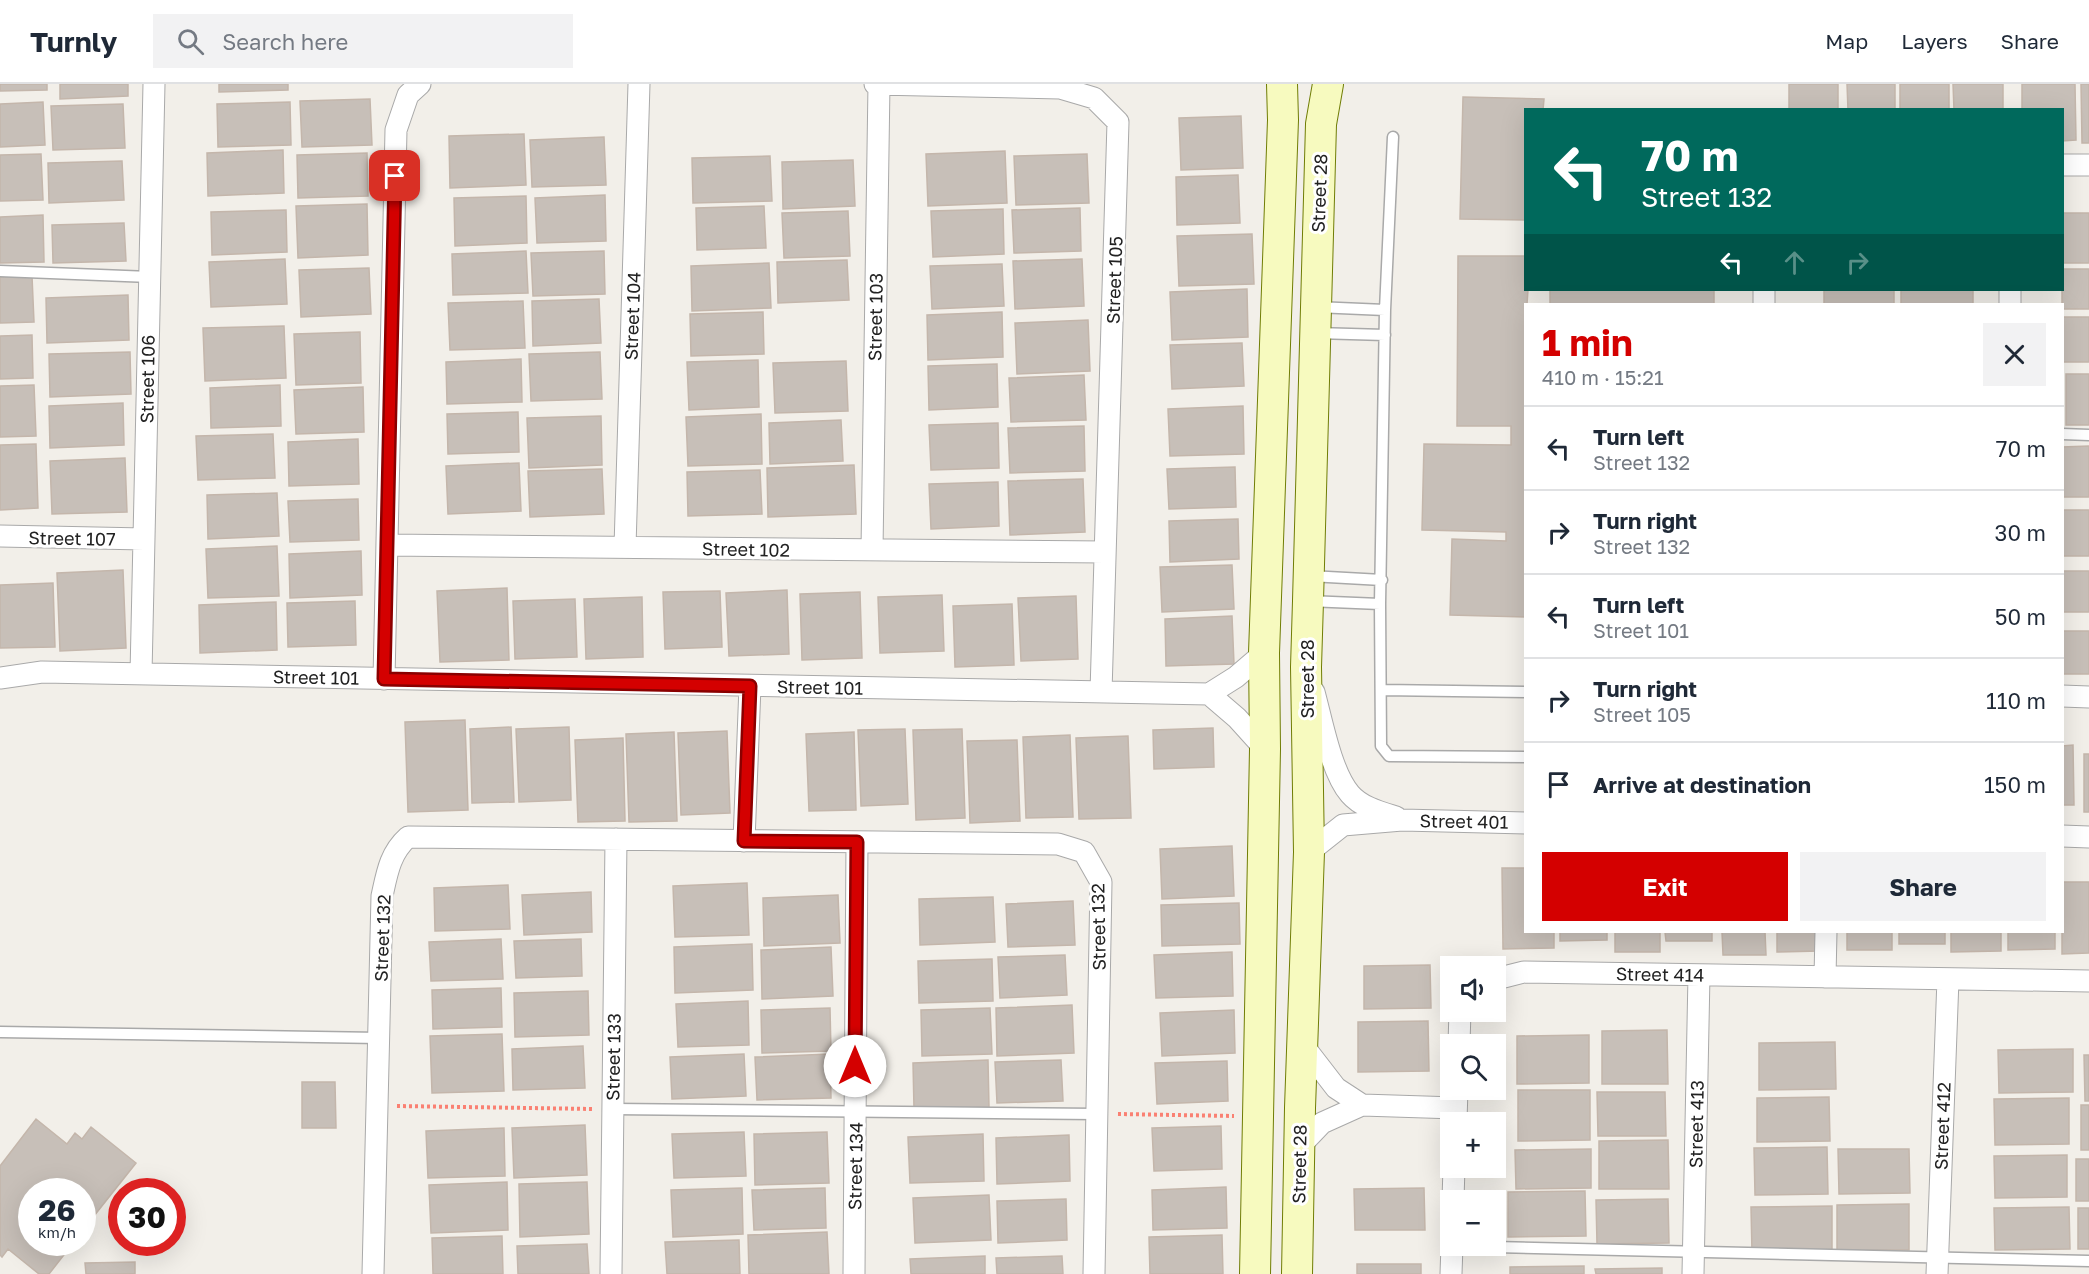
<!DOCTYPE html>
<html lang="en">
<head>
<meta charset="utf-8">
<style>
	body { margin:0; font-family:"Golos Text",sans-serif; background:#f2f2f3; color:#1f2937; height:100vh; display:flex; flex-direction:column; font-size:22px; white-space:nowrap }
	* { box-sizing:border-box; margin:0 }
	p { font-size:20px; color:#747a83 }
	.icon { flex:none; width:33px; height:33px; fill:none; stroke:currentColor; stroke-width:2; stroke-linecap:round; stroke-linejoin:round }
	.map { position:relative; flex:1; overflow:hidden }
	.panel { position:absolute; left:1524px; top:219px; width:540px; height:630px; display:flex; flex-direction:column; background:#fff; border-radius:0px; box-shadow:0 6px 24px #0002 }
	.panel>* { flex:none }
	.hud { position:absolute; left:1524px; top:24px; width:540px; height:183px; border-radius:0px; box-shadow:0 6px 24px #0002; background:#00695c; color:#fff; overflow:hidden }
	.fabs { position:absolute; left:1440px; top:872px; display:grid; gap:12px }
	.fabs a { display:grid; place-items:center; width:66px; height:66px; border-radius:0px; background:#fff; box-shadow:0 6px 24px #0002; font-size:30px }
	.speed { position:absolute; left:18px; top:1094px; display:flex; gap:12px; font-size:30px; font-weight:700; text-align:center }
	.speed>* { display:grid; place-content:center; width:78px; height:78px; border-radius:50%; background:#fff; box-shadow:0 6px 24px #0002; line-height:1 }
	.speed small { font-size:15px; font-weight:400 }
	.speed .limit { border:9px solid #d22; background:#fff; color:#111 }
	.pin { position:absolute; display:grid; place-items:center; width:51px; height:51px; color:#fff; margin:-26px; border-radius:12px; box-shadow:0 3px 9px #0006 }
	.me { position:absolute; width:66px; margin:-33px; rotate:0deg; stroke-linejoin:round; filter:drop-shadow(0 0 4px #0008) }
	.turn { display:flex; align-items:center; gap:21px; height:126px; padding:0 18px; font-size:27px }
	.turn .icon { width:78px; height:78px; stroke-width:2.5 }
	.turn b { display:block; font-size:42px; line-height:51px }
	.lanes { display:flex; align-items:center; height:57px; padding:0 18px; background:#0003; justify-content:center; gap:30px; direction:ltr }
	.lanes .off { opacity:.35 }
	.round { display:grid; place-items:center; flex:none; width:63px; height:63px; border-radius:0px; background:#f2f2f3 }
	.head { display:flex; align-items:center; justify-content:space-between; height:102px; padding:0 18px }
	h1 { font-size:36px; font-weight:700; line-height:45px; color:#d40000 }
	.action { display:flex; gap:12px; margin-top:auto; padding:12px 18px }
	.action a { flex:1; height:69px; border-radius:0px; background:#d40000; color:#fff; font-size:24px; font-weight:700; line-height:69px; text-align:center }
	.action a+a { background:#f2f2f3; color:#1f2937 }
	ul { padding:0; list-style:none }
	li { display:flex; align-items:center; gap:18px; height:84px; padding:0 18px; border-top:2px solid #e0e1e3 }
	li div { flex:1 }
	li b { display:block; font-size:22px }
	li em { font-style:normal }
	header { display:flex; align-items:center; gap:36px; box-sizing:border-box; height:84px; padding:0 30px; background:#fff; border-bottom:2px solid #e0e1e3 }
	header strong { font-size:28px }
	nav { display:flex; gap:33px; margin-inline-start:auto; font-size:21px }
	.search { width:420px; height:54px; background:#f2f2f3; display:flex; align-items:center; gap:15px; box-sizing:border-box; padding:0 21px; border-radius:0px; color:#747a83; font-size:22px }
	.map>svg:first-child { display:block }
	.building { fill:#c7bfb8; stroke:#c4b6ab; stroke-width:1.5 }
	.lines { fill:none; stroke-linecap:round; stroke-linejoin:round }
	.lane-casing { stroke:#a9a9a9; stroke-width:13 }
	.street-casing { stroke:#a9a9a9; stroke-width:23 }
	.secondary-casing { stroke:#707d05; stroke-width:32 }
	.path { stroke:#fa8072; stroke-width:4; stroke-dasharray:3 3; stroke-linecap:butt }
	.lane { stroke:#fff; stroke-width:10 }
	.street { stroke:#fff; stroke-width:21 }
	.secondary { stroke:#f7fabf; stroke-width:30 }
	.route-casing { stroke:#8a0000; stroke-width:15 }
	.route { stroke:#d40000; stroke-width:10 }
	.labels { text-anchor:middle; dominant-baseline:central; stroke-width:6; stroke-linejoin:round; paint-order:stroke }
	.street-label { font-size:18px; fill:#222; stroke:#fff }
</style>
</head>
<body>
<header>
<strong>Turnly</strong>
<div class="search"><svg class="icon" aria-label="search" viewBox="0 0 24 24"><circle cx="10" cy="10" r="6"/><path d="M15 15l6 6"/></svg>Search here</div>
<nav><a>Map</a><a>Layers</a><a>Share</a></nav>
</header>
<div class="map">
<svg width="2089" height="1190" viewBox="0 0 2089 1190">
	<rect width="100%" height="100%" fill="#f2efe9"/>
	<!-- building -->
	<path class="building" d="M0,0H47V6L0,7Z
		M60,0H128V12L60,15Z
		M219,0H288V6L219,8Z
		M1789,0H1838V26H1789Z
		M1847,0H1895V26H1848Z
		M1900,0H1949V26H1900Z
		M1953,0H2003V26H1954Z
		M2022,0H2075L2076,56L2062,57V26H2022Z
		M2081,0H2089V59H2082Z
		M1463,13L1544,15L1543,26H1526V136L1460,135Z
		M370,15L372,61L302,63L300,17Z
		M43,18L45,61L0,63V20Z
		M290,18L291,61L218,63L217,20Z
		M123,20L125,64L53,66L51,22Z
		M1241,32L1243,84L1181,86L1179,34Z
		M524,50L526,101L450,104L449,52Z
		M604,53L606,101L532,103L530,56Z
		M283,66L284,109L208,112L207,69Z
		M1005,67L1007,119L928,122L926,70Z
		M367,69L368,112L298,114L297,71Z
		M41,70L43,116L0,117V71Z
		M1087,70L1089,119L1016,121L1014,72Z
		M770,72L772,117L693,119L692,74Z
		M853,76L855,122L783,125L782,78Z
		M122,77L124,116L49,119L48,79Z
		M1238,91L1240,139L1177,141L1176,93Z
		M605,111L606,157L537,159L535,114Z
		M526,112L527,159L455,162L454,114Z
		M367,120L368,171L298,174L296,122Z
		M764,122L766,164L697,166L696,124Z
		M1080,124L1081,167L1014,169L1012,126Z
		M1003,125L1004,170L933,173L931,127Z
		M286,126L287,168L212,171L211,128Z
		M848,127L850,172L784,174L782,129Z
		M2062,129H2089V179H2062Z
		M43,131L44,178L0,179V133Z
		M124,139L126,177L53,179L52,141Z
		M1252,150L1254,200L1179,202L1177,152Z
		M526,167L528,209L453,211L452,170Z
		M604,167L605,210L533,212L531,169Z
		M1458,172H1526V206H1528L1527,220H1526V533L1450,531L1452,455L1506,457V448L1422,446L1424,360L1511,361V342H1457Z
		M285,175L287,220L211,223L209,178Z
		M1082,175L1084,222L1015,225L1013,177Z
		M847,176L849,216L778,219L777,178Z
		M769,179L771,224L692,227L691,182Z
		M1002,180L1004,222L932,225L930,182Z
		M369,184L371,230L301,233L299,186Z
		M2062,185H2089V225H2062Z
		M32,192L34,238L0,239V193Z
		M1247,205L1248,253L1172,256L1170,208Z
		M1550,206H1714V220H1550Z
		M1824,206H1894V220H1824Z
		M1901,206H1973V220H1901Z
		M128,211L129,256L47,259L46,214Z
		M599,215L601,259L533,262L532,217Z
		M523,217L525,264L450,266L448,219Z
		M763,228L764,270L691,272L690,230Z
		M1002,228L1003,273L928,276L927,231Z
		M2062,233H2089V278H2062Z
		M1088,236L1090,287L1017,290L1015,239Z
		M284,242L286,294L205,297L203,244Z
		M360,248L361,299L296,301L294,250Z
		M32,251L33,294L0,295V252Z
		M1242,259L1244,302L1172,305L1170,261Z
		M130,268L131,310L50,313L49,270Z
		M600,268L602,315L531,317L529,270Z
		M521,275L522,318L447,320L446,278Z
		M758,276L759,323L689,326L687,278Z
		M846,277L848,327L775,329L773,279Z
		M997,280L998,323L929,326L928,282Z
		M2066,290H2089V341H2066Z
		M1084,291L1086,336L1011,338L1009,294Z
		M34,301L36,352L0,353V302Z
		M280,301L281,342L211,344L210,304Z
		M363,303L364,348L296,350L294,306Z
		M123,319L124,361L50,364L49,322Z
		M1243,322L1244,370L1170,372L1168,325Z
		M518,328L519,368L448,370L447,330Z
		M761,330L762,380L688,382L686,333Z
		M601,332L602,381L529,384L527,334Z
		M841,336L843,377L770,380L769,339Z
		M998,339L999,384L931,386L929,341Z
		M1084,342L1085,387L1010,389L1008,344Z
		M273,350L275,394L198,396L196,352Z
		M358,355L359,400L289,402L288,358Z
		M36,360L38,424L0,426V361Z
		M2089,362V413H2062V363Z
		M125,374L127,428L52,430L50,377Z
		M519,379L521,427L448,430L446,382Z
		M854,381L856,430L768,433L767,384Z
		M1235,383L1236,423L1169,425L1167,385Z
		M602,385L604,430L530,433L528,387Z
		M760,386L762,430L688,432L687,388Z
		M1083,395L1085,448L1010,451L1008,397Z
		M998,398L999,442L931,445L929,400Z
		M277,409L279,452L208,455L207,411Z
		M358,415L359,456L290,458L288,417Z
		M2062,426H2089V472H2062Z
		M1238,435L1239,475L1170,478L1169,437Z
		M277,462L279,512L208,514L206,465Z
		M361,467L362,511L290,514L289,470Z
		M1232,481L1234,525L1162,528L1160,483Z
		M123,486L126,564L60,567L57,489Z
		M2062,487H2089V528H2062Z
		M53,499L55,563L0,564V501Z
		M507,504L509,576L440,578L437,507Z
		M787,506L789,570L729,572L726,509Z
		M720,507L722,563L665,565L663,508Z
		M860,508L862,574L802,576L800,510Z
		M942,511L944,567L880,569L878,513Z
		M1076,512L1078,575L1021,577L1018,514Z
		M642,513L643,573L586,575L584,515Z
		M575,515L577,573L515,575L513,517Z
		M355,517L356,561L288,563L287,519Z
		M276,518L277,566L200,569L199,521Z
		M1012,520L1014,581L955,583L953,522Z
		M1232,532L1234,580L1166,582L1165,535Z
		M2062,547H2089V590H2062Z
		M465,636L468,726L408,728L405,638Z
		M511,643L514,718L472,719L470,645Z
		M569,643L571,716L519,718L516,645Z
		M1213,644L1214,683L1154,685L1153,646Z
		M905,645L908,720L861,722L858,646Z
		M962,645L965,734L916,736L913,646Z
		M727,647L730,729L681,731L678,649Z
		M674,648L677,737L629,738L626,650Z
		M854,648L856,726L809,727L806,650Z
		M1070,651L1073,733L1026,734L1023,653Z
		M1128,652L1131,734L1079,735L1076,654Z
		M623,654L625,737L578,738L575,656Z
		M1017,656L1020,737L970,739L967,657Z
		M2073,661L2074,721H2062V662Z
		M2084,670H2089V728H2084Z
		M1232,762L1234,812L1162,815L1160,765Z
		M1502,784H1526V848H1554V864L1503,865Z
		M2062,798H2089V869L2062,870Z
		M747,799L749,851L675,853L673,802Z
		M508,801L510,845L435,847L434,804Z
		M591,808L592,848L524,851L522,811Z
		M838,811L840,859L764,862L763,814Z
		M993,813L995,858L920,861L919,815Z
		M1073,817L1075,861L1008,863L1006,820Z
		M1239,819L1240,860L1162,862L1161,821Z
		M1560,848H1607V856L1560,857Z
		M1615,848H1660V868H1615Z
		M1665,848H1712V857H1666Z
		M1722,848H1765L1766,871H1723Z
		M1777,848H1820V867L1777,868Z
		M1847,848H1892V866H1847Z
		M1899,848H1945V860H1899Z
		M1951,848H2001V867L1951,868Z
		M2008,848H2055V865L2008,866Z
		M501,855L503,895L431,897L429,858Z
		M581,855L582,892L516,894L514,857Z
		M752,860L753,906L675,909L674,863Z
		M831,863L833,912L762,915L761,866Z
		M1232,868L1233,912L1156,914L1154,871Z
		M1065,871L1067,911L1000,914L998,873Z
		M992,875L993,917L919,919L918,877Z
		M1430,881L1431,924L1364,925V882Z
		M501,904L502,943L433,945L432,906Z
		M588,907L589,951L515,953L514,909Z
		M748,917L749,961L678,963L676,920Z
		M1072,921L1074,969L997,972L996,924Z
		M830,924L831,967L762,969L761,926Z
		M990,924L992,970L922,972L921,926Z
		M1234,926L1235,969L1162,972L1160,929Z
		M1428,937L1429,987L1358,988V938Z
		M1667,946L1668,1000H1602V947Z
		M502,950L504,1007L432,1009L430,952Z
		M1589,951V999L1517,1000V952Z
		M1835,958L1836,1005L1759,1006V959Z
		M583,962L585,1004L513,1006L512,965Z
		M2073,965V1008L1999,1009L1998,966Z
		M744,970L746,1012L672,1015L670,973Z
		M830,970L831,1014L757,1016L755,973Z
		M2084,971H2089V1017H2085Z
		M988,976L989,1023L914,1025L913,979Z
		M1061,976L1063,1017L997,1019L995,978Z
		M1227,977L1228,1017L1157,1020L1155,979Z
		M302,998H335L336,1044H302Z
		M1518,1006H1590V1056L1518,1057Z
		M1597,1008H1665L1666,1052H1598Z
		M1829,1013L1830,1057L1757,1058V1014Z
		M2069,1014V1060L1995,1061L1994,1015Z
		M2081,1021H2089V1066H2081Z
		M36,1035L67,1060L75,1049L82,1055L91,1043L136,1079L82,1147V1107H32V1158H74L49,1190H39L8,1165L2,1173L0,1171V1082Z
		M585,1041L587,1091L514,1094L512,1044Z
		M1221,1042L1222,1085L1154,1087L1152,1044Z
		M504,1044L505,1092L428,1094L426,1047Z
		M744,1048L746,1092L674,1094L672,1050Z
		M827,1048L829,1099L755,1101L754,1050Z
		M983,1050L984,1097L910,1099L908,1053Z
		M1069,1051L1070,1097L997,1100L996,1054Z
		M1668,1056L1669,1105H1599V1057Z
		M1827,1063L1828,1110L1755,1111L1754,1064Z
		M1591,1065V1104L1516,1105L1515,1066Z
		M1838,1065H1909L1910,1109L1839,1110Z
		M2067,1071V1113L1995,1114L1994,1072Z
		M2076,1075H2089V1117H2076Z
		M507,1098L508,1146L431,1149L429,1101Z
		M587,1098L589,1150L520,1153L519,1100Z
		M1226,1103L1227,1144L1153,1146L1152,1106Z
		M742,1104L743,1150L673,1153L671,1106Z
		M825,1104L826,1144L754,1146L752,1106Z
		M1424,1104L1425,1146H1355L1354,1105Z
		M1585,1107L1586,1152L1508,1153V1108Z
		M989,1111L991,1156L915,1159L913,1114Z
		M1066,1115L1067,1156L998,1159L997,1117Z
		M1668,1115L1669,1159L1597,1160L1596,1116Z
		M1909,1120V1166H1837V1121Z
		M1832,1122V1168L1752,1169L1751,1123Z
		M2069,1123L2070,1165L1995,1166L1994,1124Z
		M2078,1124H2089V1165H2078Z
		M827,1148L829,1190H749L748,1151Z
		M1222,1151L1223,1190H1150L1149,1153Z
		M502,1152L503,1190H433L432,1154Z
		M739,1156L740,1190H667L665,1158Z
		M587,1160L589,1190H518L517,1162Z
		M985,1172V1190H911L910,1175Z
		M1062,1172L1063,1190H997L996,1174Z
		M135,1178V1190H86L85,1179Z
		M1357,1180H1421V1190H1357Z
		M1584,1182V1190H1510V1183Z
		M1662,1184V1190H1596L1595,1185Z"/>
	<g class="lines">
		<defs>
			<path id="lane" d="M1393,53L1385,226L1380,520L1381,662L1389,672L1526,673
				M0,187L150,193
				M1316,223L1385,226
				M1316,249L1385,251
				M2062,350L2089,351
				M1310,492L1382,496
				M1308,517L1380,520
				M1382,606L1526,608
				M0,948L380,954
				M613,1025L1097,1030
				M1452,1162L2089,1177"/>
			<path id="street" d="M875,0L1060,4L1094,14L1118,38L1101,608
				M2062,81H2089
				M1764,220V206
				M2010,220V206
				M0,452L144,455
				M387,461L1105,468
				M625,463L639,0
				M872,466L879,0
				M141,590L154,0
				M0,594L42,588L1209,610L1236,593L1264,569
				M384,595L396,46L408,11L420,0
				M1314,608C1322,637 1331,688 1350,710C1361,723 1380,728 1396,733
				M1209,610L1237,634L1265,665
				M2062,612L2089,613
				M2062,752L2089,753
				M744,757L750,602
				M1309,768L1343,741L1402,736L1526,739
				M1825,893L1826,848
				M1496,895L1524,888L2089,897
				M1302,960L1336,1004L1362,1021
				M1459,960L1460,927
				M1456,1037L1457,1005
				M1300,1062L1322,1039L1362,1021L1456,1024
				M1453,1116L1454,1083
				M373,1190L382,812C387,789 390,769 408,753L1058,760L1084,768L1101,798L1094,1190
				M611,1190L616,755
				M854,1190L857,758
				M1451,1190L1452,1161
				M1693,1190L1699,891
				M1937,1190L1948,895"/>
			<path id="secondary" d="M1255,1190L1265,665L1264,569L1283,36L1282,0
				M1297,1190L1300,1024L1309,768L1306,583L1308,517L1321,40L1328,0"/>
		</defs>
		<!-- lane casing -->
		<use href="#lane" class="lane-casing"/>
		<!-- street casing -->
		<use href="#street" class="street-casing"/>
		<!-- secondary casing -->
		<use href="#secondary" class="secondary-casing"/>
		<!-- path -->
		<path class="path" d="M397,1022L594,1025
			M1118,1030L1234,1032"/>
		<!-- lane -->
		<use href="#lane" class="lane"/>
		<!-- street -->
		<use href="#street" class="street"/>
		<!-- secondary -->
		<use href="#secondary" class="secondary"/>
	</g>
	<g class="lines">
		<defs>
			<path id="route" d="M395,92L384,595L750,602L744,757L857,758L855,982"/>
		</defs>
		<!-- route casing -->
		<use href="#route" class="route-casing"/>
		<!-- route -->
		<use href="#route" class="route"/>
	</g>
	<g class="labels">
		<!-- street labels -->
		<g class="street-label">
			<text transform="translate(1319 109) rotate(-88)">Street 28</text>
			<text transform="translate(1114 196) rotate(-88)">Street 105</text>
			<text transform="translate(632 232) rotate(-88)">Street 104</text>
			<text transform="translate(875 233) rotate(-89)">Street 103</text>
			<text transform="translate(147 295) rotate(-89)">Street 106</text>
			<text transform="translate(72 454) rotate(1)">Street 107</text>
			<text transform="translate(746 465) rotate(1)">Street 102</text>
			<text transform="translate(316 593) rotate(1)">Street 101</text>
			<text transform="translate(1307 595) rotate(-90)">Street 28</text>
			<text transform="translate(820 603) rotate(1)">Street 101</text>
			<text transform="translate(1464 737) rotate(1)">Street 401</text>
			<text transform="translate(1098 843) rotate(-91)">Street 132</text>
			<text transform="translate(382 854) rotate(-88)">Street 132</text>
			<text transform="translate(1660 890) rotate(1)">Street 414</text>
			<text transform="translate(613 973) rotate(-89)">Street 133</text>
			<text transform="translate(1696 1040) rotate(-89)">Street 413</text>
			<text transform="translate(1942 1042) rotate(-88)">Street 412</text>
			<text transform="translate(1299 1080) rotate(-89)">Street 28</text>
			<text transform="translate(855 1082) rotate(-89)">Street 134</text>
		</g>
	</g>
</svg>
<div class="fabs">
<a><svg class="icon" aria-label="sound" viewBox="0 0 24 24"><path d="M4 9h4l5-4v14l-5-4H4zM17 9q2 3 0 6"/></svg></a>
<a><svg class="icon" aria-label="search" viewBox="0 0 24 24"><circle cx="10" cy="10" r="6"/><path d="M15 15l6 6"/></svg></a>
<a>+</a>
<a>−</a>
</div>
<div class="speed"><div>26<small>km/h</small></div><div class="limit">30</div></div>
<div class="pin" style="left:395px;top:92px;background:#d93025"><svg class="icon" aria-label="arrive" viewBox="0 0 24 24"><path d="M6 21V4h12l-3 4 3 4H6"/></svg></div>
<svg class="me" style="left:855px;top:982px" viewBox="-20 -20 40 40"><circle r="19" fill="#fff"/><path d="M0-13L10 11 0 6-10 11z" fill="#d40000"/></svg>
<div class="hud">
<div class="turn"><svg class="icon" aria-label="left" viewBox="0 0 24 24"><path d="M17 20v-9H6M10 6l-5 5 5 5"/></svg><div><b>70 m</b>Street 132</div></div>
<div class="lanes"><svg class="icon" aria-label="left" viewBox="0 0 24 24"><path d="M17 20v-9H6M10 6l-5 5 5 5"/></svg><svg class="icon off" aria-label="ahead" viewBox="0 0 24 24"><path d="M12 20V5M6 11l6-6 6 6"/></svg><svg class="icon off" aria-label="right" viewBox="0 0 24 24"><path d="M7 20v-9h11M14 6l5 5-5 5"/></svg></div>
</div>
<section class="panel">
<div class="head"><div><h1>1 min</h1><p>410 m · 15:21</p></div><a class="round"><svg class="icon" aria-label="close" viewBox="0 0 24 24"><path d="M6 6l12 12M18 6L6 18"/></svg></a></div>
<ul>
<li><svg class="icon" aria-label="left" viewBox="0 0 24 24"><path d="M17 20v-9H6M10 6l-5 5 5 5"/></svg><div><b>Turn left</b><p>Street 132</p></div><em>70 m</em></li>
<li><svg class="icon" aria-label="right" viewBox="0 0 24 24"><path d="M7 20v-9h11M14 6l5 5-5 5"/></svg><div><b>Turn right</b><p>Street 132</p></div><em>30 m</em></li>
<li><svg class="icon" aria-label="left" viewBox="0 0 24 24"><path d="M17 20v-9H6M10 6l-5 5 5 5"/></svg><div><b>Turn left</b><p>Street 101</p></div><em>50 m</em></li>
<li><svg class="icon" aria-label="right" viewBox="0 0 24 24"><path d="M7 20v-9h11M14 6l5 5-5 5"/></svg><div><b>Turn right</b><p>Street 105</p></div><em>110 m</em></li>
<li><svg class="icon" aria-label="arrive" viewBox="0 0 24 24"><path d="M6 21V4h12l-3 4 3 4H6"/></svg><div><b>Arrive at destination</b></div><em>150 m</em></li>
</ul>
<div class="action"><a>Exit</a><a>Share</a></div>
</section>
</div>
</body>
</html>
